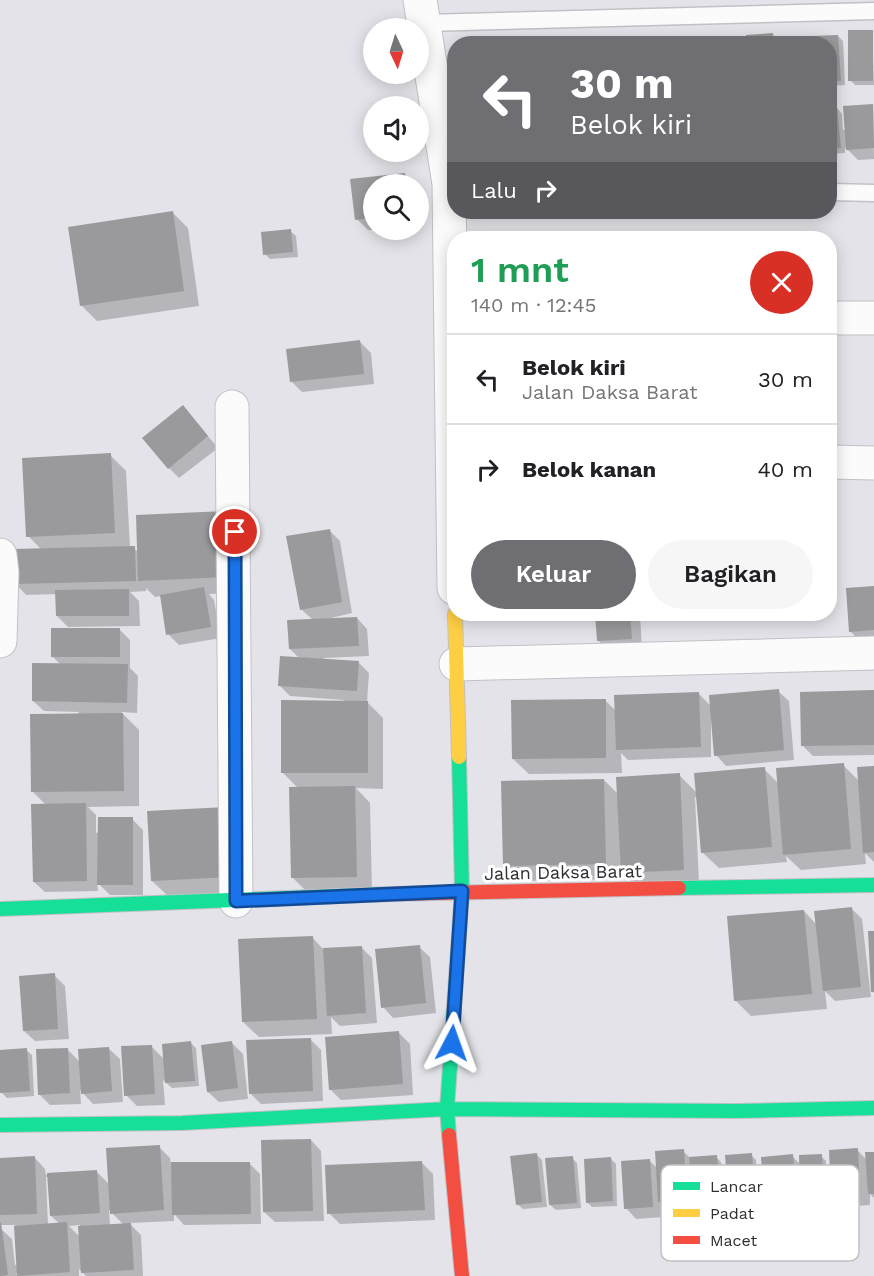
<!DOCTYPE html>
<html lang="id">
<head>
<meta charset="utf-8">
<style>
	body { margin:0; font-family:"Work Sans",sans-serif; background:#f6f6f6; color:#202124; height:100vh; display:flex; flex-direction:column; font-size:22px; white-space:nowrap }
	* { box-sizing:border-box; margin:0 }
	p { font-size:20px; color:#757577 }
	.icon { flex:none; width:33px; height:33px; fill:none; stroke:currentColor; stroke-width:2; stroke-linecap:round; stroke-linejoin:round }
	.map { position:relative; flex:1; overflow:hidden }
	.panel { position:absolute; left:447px; top:231px; width:390px; height:390px; display:flex; flex-direction:column; background:#fff; border-radius:24px; box-shadow:0 3px 15px #0003 }
	.panel>* { flex:none }
	.hud { position:absolute; left:447px; top:36px; width:390px; height:183px; border-radius:24px; box-shadow:0 3px 15px #0003; background:#6e6e73; color:#fff; overflow:hidden }
	.needle { width:39px; rotate:176deg }
	.controls { position:absolute; left:363px; top:18px; display:grid; gap:12px }
	.controls a { display:grid; place-items:center; width:66px; height:66px; border-radius:50%; background:#fff; box-shadow:0 3px 15px #0003; font-size:30px }
	.pin { position:absolute; display:grid; place-items:center; width:51px; height:51px; color:#fff; margin:-26px; border:3px solid #fff; border-radius:50%; box-shadow:0 2px 6px #0007 }
	.me { position:absolute; width:66px; margin:-33px; rotate:4deg; stroke-linejoin:round; filter:drop-shadow(0 0 4px #0008) }
	.turn { display:flex; align-items:center; gap:21px; height:126px; padding:0 24px; font-size:27px }
	.turn .icon { width:78px; height:78px; stroke-width:2.5 }
	.turn b { display:block; font-size:42px; line-height:51px }
	.then { display:flex; align-items:center; height:57px; padding:0 24px; background:#0003; gap:12px; font-size:22px }
	.round { display:grid; place-items:center; flex:none; width:63px; height:63px; border-radius:32px; background:#f6f6f6 }
	.headline { display:flex; align-items:center; justify-content:space-between; height:102px; padding:0 24px }
	h1 { font-size:36px; font-weight:600; line-height:45px; color:#1e9e55 }
	.primary-button { display:flex; gap:12px; margin-top:auto; padding:12px 24px }
	.primary-button a { flex:1; height:69px; border-radius:36px; background:#6e6e73; color:#fff; font-size:24px; font-weight:600; line-height:69px; text-align:center }
	.primary-button a+a { background:#f6f6f6; color:#202124 }
	ul { padding:0; list-style:none }
	li { display:flex; align-items:center; gap:18px; height:90px; padding:0 24px; border-top:2px solid #e0e0e0 }
	li div { flex:1 }
	li b { display:block; font-size:22px }
	li em { font-style:normal }
	.map>svg:first-child { display:block }
	.shadow { fill:#0003; fill-rule:evenodd }
	.building { fill:#9a999b }
	.lines { fill:none; stroke-linecap:round; stroke-linejoin:round }
	.lane-casing { stroke:#c1c1c6; stroke-width:19 }
	.street-casing { stroke:#c1c1c6; stroke-width:35 }
	.fast-casing { stroke:#c1c1c6; stroke-width:16 }
	.slow-casing { stroke:#c1c1c6; stroke-width:16 }
	.jam-casing { stroke:#c1c1c6; stroke-width:16 }
	.lane { stroke:#fbfbfc; stroke-width:16 }
	.street { stroke:#fbfbfc; stroke-width:33 }
	.fast { stroke:#16e098; stroke-width:14 }
	.slow { stroke:#ffcf43; stroke-width:14 }
	.jam { stroke:#f24e42; stroke-width:14 }
	.route-casing { stroke:#114b97; stroke-width:15 }
	.route { stroke:#1a73e8; stroke-width:10 }
	.labels { text-anchor:middle; dominant-baseline:central; stroke-width:6; stroke-linejoin:round; paint-order:stroke }
	.street-label { font-size:18px; fill:#2f2f33; stroke:#fff }
	.key { fill:#fff; stroke:#c1c1c2; stroke-width:1.5 }
	.key-label { font-size:16px; fill:#2f2f33 }
</style>
</head>
<body>
<div class="map">
<svg width="874" height="1276" viewBox="0 0 874 1276">
	<rect width="100%" height="100%" fill="#e3e3e9"/>
	<!-- shadow -->
	<path class="shadow" d="M872,31L874,85H855L850,80Z
		M773,35L778,44H748Z
		M838,36L843,41L845,85L830,86V44Z
		M873,105L874,159L858,160L845,147V153L830,154V109L837,108L842,114L843,130H846Z
		M404,174L414,184H374V230H368L357,219L352,181Z
		M173,213L188,228L199,306L97,321L81,305Z
		M290,231L296,236L298,257L270,259L265,254Z
		M360,342L371,353L374,384L302,392L292,382Z
		M193,418L218,448L179,478L169,468Z
		M110,455L126,471L130,548L138,551L137,516L243,593L209,594L214,600L221,638L179,645L168,634L161,596L155,597L146,588V591L130,592L139,601L140,626L68,627L57,616V594L26,595L16,584L42,550L28,536Z
		M329,530L340,541L352,613L323,620L357,618L367,629L369,656L324,658V660L359,663L369,673L367,702L383,718V789L356,788L370,803L372,892L308,893L292,877L298,788L283,773L344,700L290,696L279,685L300,659L290,649L313,620L301,609Z
		M874,587V641L861,642L850,631Z
		M596,614H640L642,649L609,651L598,640Z
		M119,629L130,640V668L138,676L137,713L121,712L139,730V806L88,807L96,815V833L132,819L143,830V895H110L97,882L98,891L45,892L34,882L46,805L33,792L79,712L44,711L33,701L61,665L52,656Z
		M778,691L789,701L794,760L726,766L716,755Z
		M874,691V755L813,756L802,745Z
		M698,693L711,706V757L628,760L621,753L622,773L529,774L513,759L605,700L616,711Z
		M843,765L859,781L874,768V862L865,853L866,864L801,870L786,856L787,862L719,868L703,853L698,797H695L699,885L638,888L621,871V879L520,881L504,865L604,780L619,795L679,775L697,793L764,769L779,784Z
		M242,824L245,892L168,896L152,881Z
		M851,908L862,919L870,989L872,988L874,933V993L870,989L871,997L835,1001L825,991L827,1009L751,1016L735,1000L804,911L817,925Z
		M312,937L324,950L361,947L372,958L377,1023L340,1026L331,1017L332,1034L259,1037L243,1022Z
		M419,947L430,957L436,1013L393,1018L383,1007Z
		M54,975L65,986L69,1039L35,1041L24,1031Z
		M399,1033L410,1044L413,1095L341,1100L330,1089Z
		M310,1039L321,1050L323,1101L261,1104L250,1093Z
		M191,1043L196,1048L199,1086L172,1088L163,1080L165,1105L137,1106L126,1095L151,1046L164,1059Z
		M232,1043L243,1054L248,1099L219,1102L208,1092Z
		M67,1049L80,1062L109,1049L120,1059L123,1102L93,1104L80,1090L81,1104L50,1105L39,1094Z
		M26,1050L32,1055L34,1096L7,1098L0,1091V1052Z
		M311,1140L321,1151L324,1221L275,1222L264,1212Z
		M159,1147L170,1158L171,1164L249,1163L260,1174L261,1224L184,1225L174,1214V1221L129,1223L141,1235L143,1276H86L79,1269V1276H19L16,1273L17,1276H0V1228L12,1239L15,1265L18,1264L15,1225H0V1160L35,1158L45,1169L46,1175L96,1171L110,1185ZM46,1177H48L51,1216L60,1224L48,1225ZM109,1210L124,1225L110,1226ZM80,1225V1237L69,1226Z
		M857,1150L867,1160L874,1153V1198L870,1194V1205L844,1207L833,1196Z
		M683,1151L691,1159L716,1157L721,1162L725,1198L697,1200V1203L725,1201V1204L699,1206L697,1203V1211L671,1212L663,1204V1217L636,1219L626,1208L650,1161L658,1169Z
		M537,1155L542,1160L547,1207L523,1209L517,1204Z
		M751,1155L756,1160L759,1201L734,1202L729,1197Z
		M792,1156L800,1164L821,1156L826,1161L828,1202L806,1203V1207L776,1210L766,1199Z
		M572,1158L577,1163L581,1208L556,1210L550,1205Z
		M611,1159L616,1164L617,1206L592,1207L587,1202Z
		M422,1163L433,1174L435,1220L340,1224L329,1213Z"/>
	<!-- building -->
	<path class="building" d="M848,30H873V81H848Z
		M773,33L774,44H747L746,35Z
		M838,35L841,81H830V44H811V36Z
		M553,36L554,44H496V40Z
		M741,36V44H716V38Z
		M805,36V44H782V37Z
		M873,104L874,148L846,150L843,106Z
		M837,107L841,148L830,149V108Z
		M405,173L406,184H374V218L355,220L350,179Z
		M173,211L184,291L80,306L68,227Z
		M291,229L293,252L263,255L261,232Z
		M360,340L364,374L290,382L286,349Z
		M183,405L208,436L168,469L142,438Z
		M111,453L115,533L26,537L22,458Z
		M225,511L228,577L138,581L136,515Z
		M330,529L342,602L300,610L286,536Z
		M135,546L136,581L14,584L13,549Z
		M874,586V630L849,632L846,588Z
		M204,587L211,627L166,635L160,595Z
		M129,589V616H56L55,590Z
		M595,614H630L632,639L597,641Z
		M357,617L359,646L289,649L287,620Z
		M51,628H120V657H51Z
		M280,656L359,661L357,691L278,686Z
		M32,663L128,664L127,703L32,701Z
		M779,689L784,750L714,756L709,695Z
		M874,690V745L801,746L800,692Z
		M699,692L701,747L616,750L614,695Z
		M606,699V758L512,759L511,700Z
		M281,700L368,701V773H281Z
		M123,713L124,791L31,792L30,714Z
		M844,763L851,849L783,855L776,768Z
		M874,766V852L863,853L857,767Z
		M765,767L772,847L701,853L694,773Z
		M680,773L684,870L621,873L616,777Z
		M604,779L606,864L503,866L501,781Z
		M355,786L357,877L291,878L289,787Z
		M86,803L87,881L33,882L31,804Z
		M227,807L230,877L151,881L147,811Z
		M98,817H133V885H97Z
		M852,907L861,987L823,991L814,911Z
		M804,910L812,994L734,1001L727,916Z
		M868,931H874V992H871Z
		M313,936L317,1019L242,1022L238,939Z
		M420,945L426,1003L381,1008L375,949Z
		M362,946L366,1013L327,1016L323,948Z
		M55,973L58,1029L23,1031L19,976Z
		M399,1031L403,1084L329,1090L325,1037Z
		M311,1038L313,1091L249,1094L246,1040Z
		M191,1041L195,1081L165,1083L162,1044Z
		M232,1041L238,1088L207,1092L201,1045Z
		M152,1045L155,1094L124,1096L121,1046Z
		M109,1047L112,1091L81,1094L78,1049Z
		M27,1048L30,1091L0,1093V1050Z
		M68,1048L70,1093L38,1095L36,1049Z
		M311,1139L313,1211L263,1212L261,1140Z
		M160,1145L164,1210L110,1214L106,1148Z
		M858,1148L860,1194L831,1196L829,1150Z
		M684,1149L687,1200L658,1202L655,1151Z
		M865,1152H874V1194H868Z
		M537,1153L542,1202L516,1205L510,1156Z
		M752,1153L755,1196L728,1198L725,1155Z
		M793,1154L796,1197L764,1199L761,1157Z
		M822,1154L824,1197L800,1198L799,1155Z
		M717,1155L721,1200L693,1202L689,1157Z
		M35,1156L37,1214L0,1215V1158Z
		M573,1156L577,1203L549,1205L545,1158Z
		M611,1157L613,1201L586,1203L584,1159Z
		M650,1159L653,1207L624,1209L621,1161Z
		M422,1161L425,1210L327,1214L325,1165Z
		M171,1162H250L251,1214L172,1215Z
		M97,1170L100,1213L50,1216L47,1173Z
		M1,1222L8,1275L0,1276V1223Z
		M67,1222L70,1272L17,1276L14,1226Z
		M131,1223L134,1270L81,1273L78,1226Z"/>
	<g class="lines">
		<defs>
			<path id="lane" d="M425,23L874,11
				M830,192L874,193"/>
			<path id="street" d="M420,0L449,184L454,588
				M830,318H874
				M232,407L236,901
				M830,462L874,463
				M0,555L2,572L0,641
				M456,664L874,653"/>
			<path id="fast" d="M679,888L874,885
				M0,909L389,894
				M0,1125L182,1123L447,1109L462,891L459,757
				M449,1135L447,1109L736,1111L874,1108"/>
			<path id="slow" d="M455,614L459,757"/>
			<path id="jam" d="M389,894L679,888
				M449,1135L462,1276"/>
		</defs>
		<!-- lane casing -->
		<use href="#lane" class="lane-casing"/>
		<!-- street casing -->
		<use href="#street" class="street-casing"/>
		<!-- fast casing -->
		<use href="#fast" class="fast-casing"/>
		<!-- slow casing -->
		<use href="#slow" class="slow-casing"/>
		<!-- jam casing -->
		<use href="#jam" class="jam-casing"/>
		<!-- lane -->
		<use href="#lane" class="lane"/>
		<!-- street -->
		<use href="#street" class="street"/>
		<!-- fast -->
		<use href="#fast" class="fast"/>
		<!-- slow -->
		<use href="#slow" class="slow"/>
		<!-- jam -->
		<use href="#jam" class="jam"/>
	</g>
	<g class="lines">
		<defs>
			<path id="route" d="M235,532L236,901L462,891L452,1043"/>
		</defs>
		<!-- route casing -->
		<use href="#route" class="route-casing"/>
		<!-- route -->
		<use href="#route" class="route"/>
	</g>
	<g class="labels">
		<!-- street labels -->
		<g class="street-label">
			<text transform="translate(563 872) rotate(-1)">Jalan Daksa Barat</text>
		</g>
	</g>
	<!-- legend -->
	<rect x="661" y="1165" width="198" height="96" rx="9" class="key"/>
	<rect x="673" y="1182" width="27" height="8" fill="#16e098"/>
	<rect x="673" y="1209" width="27" height="8" fill="#ffcf43"/>
	<rect x="673" y="1236" width="27" height="8" fill="#f24e42"/>
	<g class="key-label">
		<text x="710" y="1192">Lancar</text>
		<text x="710" y="1219">Padat</text>
		<text x="710" y="1246">Macet</text>
	</g>
</svg>
<div class="controls">
<a><svg class="needle" viewBox="-14 -14 28 28"><path d="M0-13l5 13h-10z" fill="#e53935"/><path d="M0 13l5-13h-10z" fill="#757577"/></svg></a>
<a><svg class="icon" aria-label="sound" viewBox="0 0 24 24"><path d="M4 9h4l5-4v14l-5-4H4zM17 9q2 3 0 6"/></svg></a>
<a><svg class="icon" aria-label="search" viewBox="0 0 24 24"><circle cx="10" cy="10" r="6"/><path d="M15 15l6 6"/></svg></a>
</div>
<div class="pin" style="left:235px;top:532px;background:#d93025"><svg class="icon" aria-label="arrive" viewBox="0 0 24 24"><path d="M6 21V4h12l-3 4 3 4H6"/></svg></div>
<svg class="me" style="left:452px;top:1043px" viewBox="-20 -20 40 40"><path d="M0-17L14 15 0 8-14 15z" fill="#1a73e8" stroke="#fff" stroke-width="4"/></svg>
<div class="hud">
<div class="turn"><svg class="icon" aria-label="left" viewBox="0 0 24 24"><path d="M17 20v-9H6M10 6l-5 5 5 5"/></svg><div><b>30 m</b>Belok kiri</div></div>
<div class="then">Lalu<svg class="icon" aria-label="right" viewBox="0 0 24 24"><path d="M7 20v-9h11M14 6l5 5-5 5"/></svg></div>
</div>
<section class="panel">
<div class="headline"><div><h1>1 mnt</h1><p>140 m · 12:45</p></div><a class="round" style="background:#d93025;color:#fff"><svg class="icon" aria-label="close" viewBox="0 0 24 24"><path d="M6 6l12 12M18 6L6 18"/></svg></a></div>
<ul>
<li><svg class="icon" aria-label="left" viewBox="0 0 24 24"><path d="M17 20v-9H6M10 6l-5 5 5 5"/></svg><div><b>Belok kiri</b><p>Jalan Daksa Barat</p></div><em>30 m</em></li>
<li><svg class="icon" aria-label="right" viewBox="0 0 24 24"><path d="M7 20v-9h11M14 6l5 5-5 5"/></svg><div><b>Belok kanan</b></div><em>40 m</em></li>
</ul>
<div class="primary-button"><a>Keluar</a><a>Bagikan</a></div>
</section>
</div>
</body>
</html>
